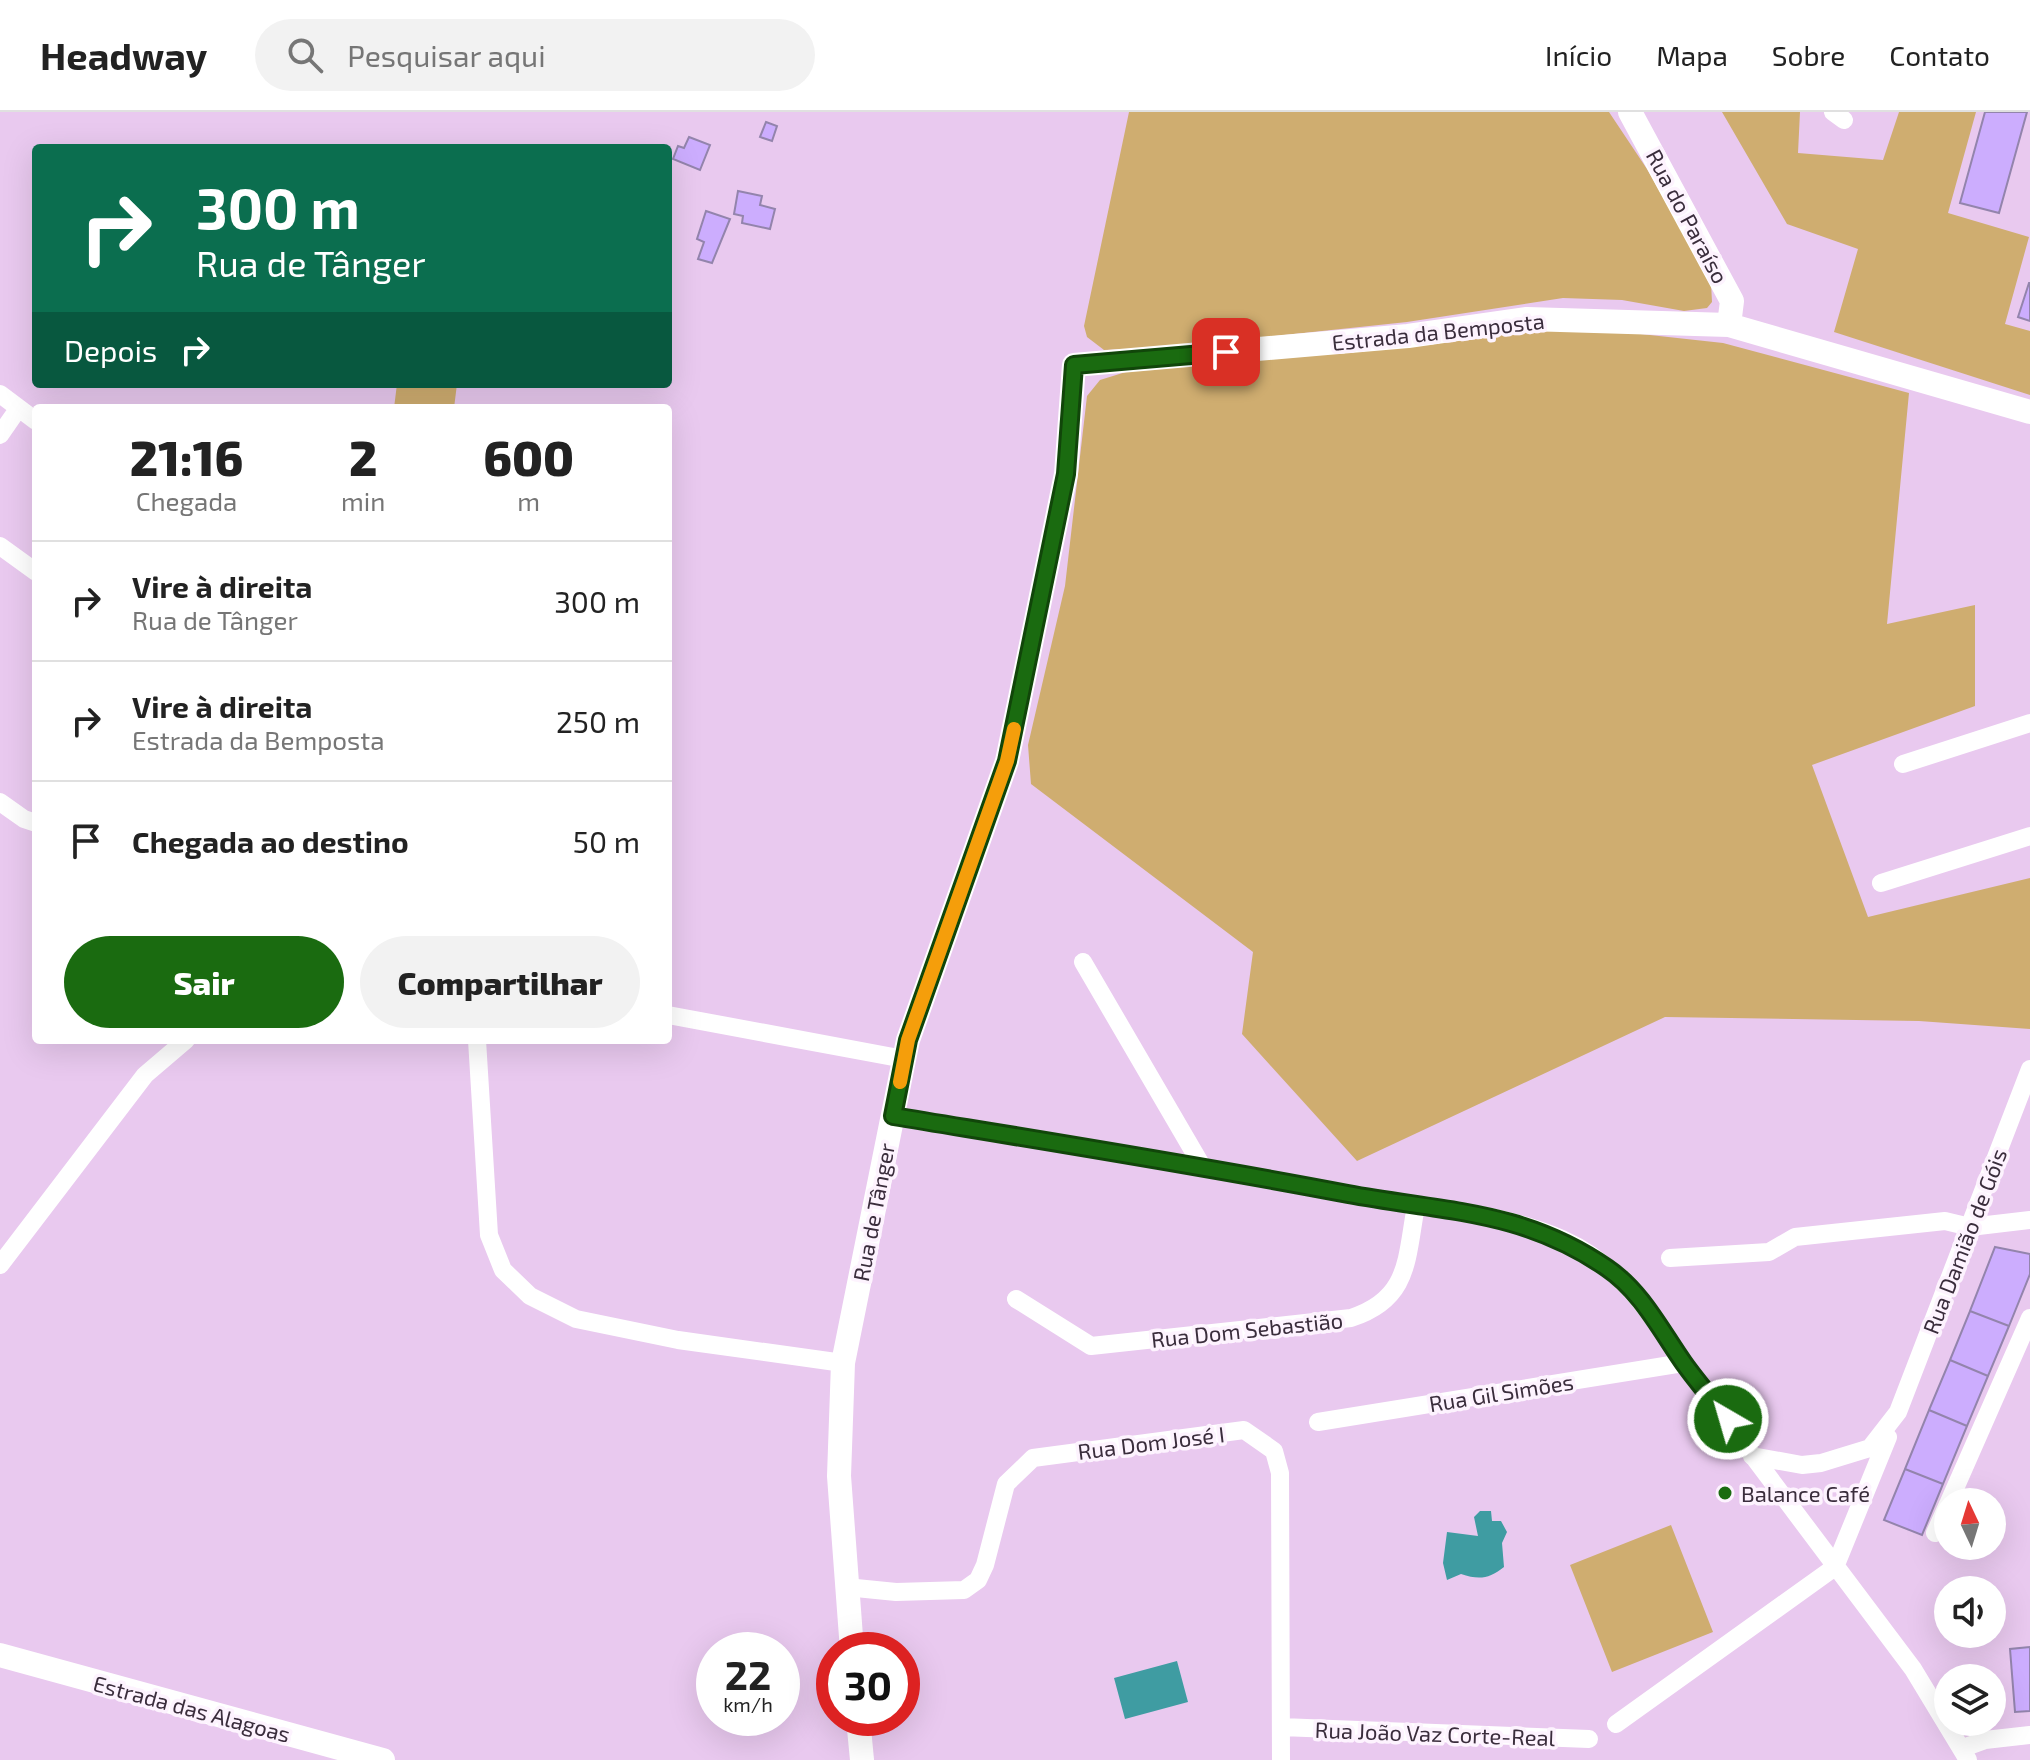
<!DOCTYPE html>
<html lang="pt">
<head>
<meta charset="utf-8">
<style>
	body { margin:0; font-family:"Exo 2",sans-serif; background:#f2f2f2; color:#222; height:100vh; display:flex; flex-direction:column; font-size:30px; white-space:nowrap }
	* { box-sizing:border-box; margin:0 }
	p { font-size:26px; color:#767676 }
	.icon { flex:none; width:44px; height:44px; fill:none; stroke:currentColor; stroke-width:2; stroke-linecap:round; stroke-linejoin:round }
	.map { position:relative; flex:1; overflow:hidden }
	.panel { position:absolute; left:32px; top:292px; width:640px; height:640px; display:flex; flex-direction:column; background:#fff; border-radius:8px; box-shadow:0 8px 32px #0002 }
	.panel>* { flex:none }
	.top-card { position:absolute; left:32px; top:32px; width:640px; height:244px; border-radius:8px; box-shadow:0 8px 32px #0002; background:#0b6e4f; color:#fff; overflow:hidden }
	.needle { width:52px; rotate:356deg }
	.buttons { position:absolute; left:1934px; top:1376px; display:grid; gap:16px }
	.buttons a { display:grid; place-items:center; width:72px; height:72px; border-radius:50%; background:#fff; box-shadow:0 8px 32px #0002; font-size:40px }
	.speed { position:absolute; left:696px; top:1520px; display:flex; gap:16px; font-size:40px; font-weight:700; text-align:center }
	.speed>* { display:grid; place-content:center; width:104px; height:104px; border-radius:50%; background:#fff; box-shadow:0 8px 32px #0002; line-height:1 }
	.speed small { font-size:20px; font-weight:400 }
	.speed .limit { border:12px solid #d22; background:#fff; color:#111 }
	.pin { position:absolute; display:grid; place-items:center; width:68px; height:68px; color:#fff; margin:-34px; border-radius:16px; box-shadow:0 4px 12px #0006 }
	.me { position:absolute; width:88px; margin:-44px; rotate:322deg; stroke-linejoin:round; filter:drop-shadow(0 0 6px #0008) }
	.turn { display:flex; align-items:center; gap:28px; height:168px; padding:0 32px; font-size:36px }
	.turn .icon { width:104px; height:104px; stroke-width:2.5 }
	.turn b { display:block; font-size:56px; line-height:68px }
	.then { display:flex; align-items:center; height:76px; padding:0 32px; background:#0003; gap:16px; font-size:30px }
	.eta { display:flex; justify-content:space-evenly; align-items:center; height:136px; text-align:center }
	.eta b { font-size:48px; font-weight:800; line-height:56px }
	.cta { display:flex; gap:16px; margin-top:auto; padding:16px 32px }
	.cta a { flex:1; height:92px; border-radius:48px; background:#1a6b10; color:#fff; font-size:32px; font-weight:800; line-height:92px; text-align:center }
	.cta a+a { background:#f2f2f2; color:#222 }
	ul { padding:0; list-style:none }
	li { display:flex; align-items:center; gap:24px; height:120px; padding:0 32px; border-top:2px solid #e0e0e0 }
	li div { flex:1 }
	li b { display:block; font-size:30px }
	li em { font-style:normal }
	header { display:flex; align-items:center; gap:48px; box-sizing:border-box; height:112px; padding:0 40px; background:#fff; border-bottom:2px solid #e0e0e0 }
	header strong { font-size:38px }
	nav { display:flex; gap:44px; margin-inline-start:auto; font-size:28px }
	.search { width:560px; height:72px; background:#f2f2f2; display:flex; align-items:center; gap:20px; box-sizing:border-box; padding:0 28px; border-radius:44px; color:#767676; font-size:30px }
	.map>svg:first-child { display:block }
	.green { fill:#cfad70 }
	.water { fill:#3f9ca2 }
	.building { fill:#ccadfe; stroke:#9384ac; stroke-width:2 }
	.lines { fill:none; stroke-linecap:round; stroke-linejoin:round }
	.minor { stroke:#fff; stroke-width:18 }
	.tertiary { stroke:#fff; stroke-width:24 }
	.route-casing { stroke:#11460a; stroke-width:20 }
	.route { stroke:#1a6b10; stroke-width:14 }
	.slow { stroke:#f59e0b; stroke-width:14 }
	.poi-dot { fill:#1a6b10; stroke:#fdf3fe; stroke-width:3 }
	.labels { text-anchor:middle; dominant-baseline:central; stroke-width:7; stroke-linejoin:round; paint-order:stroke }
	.street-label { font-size:22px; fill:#3a2d3c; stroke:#fdf3fe }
	.poi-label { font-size:22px; fill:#3a2d3c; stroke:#fdf3fe; text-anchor:start }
</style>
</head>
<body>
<header>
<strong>Headway</strong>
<div class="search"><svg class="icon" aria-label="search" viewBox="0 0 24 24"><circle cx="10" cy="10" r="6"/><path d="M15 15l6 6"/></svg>Pesquisar aqui</div>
<nav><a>Início</a><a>Mapa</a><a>Sobre</a><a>Contato</a></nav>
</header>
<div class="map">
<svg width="2030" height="1648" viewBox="0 0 2030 1648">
	<rect width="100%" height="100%" fill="#e9c9ef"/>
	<!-- green -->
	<path class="green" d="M1129,0H1609L1647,57L1711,171L1712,190L1707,196L1684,199L1622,188L1563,186L1407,210L1169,235L1104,238L1087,225L1084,214Z
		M1722,0H1800L1798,41L1883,48L1899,0H1976L1948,101L2029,125L2005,212L2030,219V283L1834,220L1858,137L1787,112Z
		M1595,217L1723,231L1909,281L1887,512L1975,493V594L1812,653L1868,805L2030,766V917L1919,909L1665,905L1357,1049L1242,922L1253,840L1031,672L1028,633L1065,474L1087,284L1100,268L1129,259L1507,221Z
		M397,272H457L454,296H394Z
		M1671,1413L1713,1520L1612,1560L1570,1453Z"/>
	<!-- water -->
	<path class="water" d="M1480,1399H1491L1492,1409H1501L1507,1420L1502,1431L1504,1455C1489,1467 1479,1468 1461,1462L1447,1468L1443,1451L1447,1420L1478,1424L1474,1405Z
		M1177,1549L1188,1590L1125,1607L1114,1566Z"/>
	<!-- building -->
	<path class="building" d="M1985,0H2027L1999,101L1960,91Z
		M766,10L777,14L772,29L760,25Z
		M689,25L710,33L700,58L673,47L678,34L684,36Z
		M738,79L762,84L760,93L775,97L770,117L742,111L743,104L734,102Z
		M706,99L730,107L712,151L698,147L704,130L697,127Z
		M2029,171H2030V209L2018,205Z
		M1995,1135L2030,1142V1162L2009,1214L1970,1199Z
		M1970,1199L2009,1214L1988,1264L1950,1248Z
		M1950,1248L1988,1264L1967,1314L1929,1298Z
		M1929,1298L1967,1314L1943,1372L1905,1357Z
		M1905,1357L1943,1372L1922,1423L1884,1408Z
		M2030,1535V1599L2015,1600L2010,1537Z"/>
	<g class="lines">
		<!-- minor -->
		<path class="minor" d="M1833,0L1844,8
			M0,282L36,309
			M0,323L18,297
			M0,434L36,460
			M1903,652L2030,611
			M0,690L24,707L36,711
			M1881,771L2030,724
			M1083,850L1202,1054
			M668,903L904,947
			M477,928L489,1123L503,1158L530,1184L576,1207L678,1228L843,1251
			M893,1004C1049,1029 1205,1055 1360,1084C1428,1097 1498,1099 1562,1127C1617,1151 1653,1202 1683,1251L1913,1557L1968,1648
			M1670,1146L1769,1140L1795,1125L1945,1109L1970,1115L2030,1108
			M0,1153L145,963L186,928
			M1016,1187L1091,1234L1351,1206C1410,1187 1406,1147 1416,1094
			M1318,1310L1683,1251
			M1752,1344L1802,1353L1821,1351L1870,1336L1898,1300L2030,957
			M1949,1390L2030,1206
			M1935,1421L1948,1392
			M846,1475L896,1480L964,1478L978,1468L985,1453L1006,1372L1033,1346L1244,1318L1274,1339L1280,1361L1281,1648
			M1616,1612L1835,1455L1888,1325
			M1281,1615L1589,1627
			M1963,1636L1985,1628L2030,1623"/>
		<!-- tertiary -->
		<path class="tertiary" d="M1630,0L1732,189L1729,213
			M852,1538L839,1364L843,1251L908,928L1007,649L1066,362L1074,253L1408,224L1527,207L1729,213L2030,300
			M0,1543L383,1648
			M858,1606L862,1648"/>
	</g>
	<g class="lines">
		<defs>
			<path id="route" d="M1226,240L1074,253L1066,362L1007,649L908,928L893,1004C1045,1029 1197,1053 1348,1082C1445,1100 1523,1098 1607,1156C1641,1179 1660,1217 1683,1250C1697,1270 1713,1288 1728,1307"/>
		</defs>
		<!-- route casing -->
		<use href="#route" class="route-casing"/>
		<!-- route -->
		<use href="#route" class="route"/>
		<!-- slow -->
		<path class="slow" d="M900,970L908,928L1007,649L1014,617"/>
	</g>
	<!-- markers -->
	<circle class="poi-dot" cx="1725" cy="1381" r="8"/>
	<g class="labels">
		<!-- street labels -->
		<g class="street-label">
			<text transform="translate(1688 104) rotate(62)">Rua do Paraíso</text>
			<text transform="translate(1438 219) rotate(-6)">Estrada da Bemposta</text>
			<text transform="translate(873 1100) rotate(-79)">Rua de Tânger</text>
			<text transform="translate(1964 1129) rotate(-69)">Rua Damião de Góis</text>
			<text transform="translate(1247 1217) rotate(-6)">Rua Dom Sebastião</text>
			<text transform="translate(1501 1280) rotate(-9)">Rua Gil Simões</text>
			<text transform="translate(1151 1330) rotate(-7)">Rua Dom José I</text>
			<text transform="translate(192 1596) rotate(15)">Estrada das Alagoas</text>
			<text transform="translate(1435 1621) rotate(2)">Rua João Vaz Corte-Real</text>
		</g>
		<!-- poi labels -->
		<g class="poi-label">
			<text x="1741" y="1381">Balance Café</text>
		</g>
	</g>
</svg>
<div class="buttons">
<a><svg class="needle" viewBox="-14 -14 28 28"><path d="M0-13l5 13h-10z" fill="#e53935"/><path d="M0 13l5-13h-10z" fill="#767676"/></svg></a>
<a><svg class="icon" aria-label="sound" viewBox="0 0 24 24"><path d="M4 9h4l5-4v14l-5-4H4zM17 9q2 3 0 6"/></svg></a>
<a><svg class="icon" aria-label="layers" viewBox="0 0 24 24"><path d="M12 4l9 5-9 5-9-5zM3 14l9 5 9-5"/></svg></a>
</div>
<div class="speed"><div>22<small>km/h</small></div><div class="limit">30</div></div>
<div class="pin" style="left:1226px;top:240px;background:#d93025"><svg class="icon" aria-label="arrive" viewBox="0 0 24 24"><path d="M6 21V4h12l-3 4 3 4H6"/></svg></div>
<svg class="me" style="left:1728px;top:1307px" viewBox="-20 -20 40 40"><circle r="17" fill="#1a6b10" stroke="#fff" stroke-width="3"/><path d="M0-11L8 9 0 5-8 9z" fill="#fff"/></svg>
<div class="top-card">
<div class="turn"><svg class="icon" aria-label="right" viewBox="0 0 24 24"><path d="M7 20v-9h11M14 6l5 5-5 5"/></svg><div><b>300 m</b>Rua de Tânger</div></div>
<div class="then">Depois<svg class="icon" aria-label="right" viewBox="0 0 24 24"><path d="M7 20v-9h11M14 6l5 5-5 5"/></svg></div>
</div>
<section class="panel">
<div class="eta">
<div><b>21:16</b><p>Chegada</p></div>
<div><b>2</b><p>min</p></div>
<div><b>600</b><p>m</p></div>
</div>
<ul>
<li><svg class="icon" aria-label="right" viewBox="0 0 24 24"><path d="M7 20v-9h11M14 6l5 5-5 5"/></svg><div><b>Vire à direita</b><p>Rua de Tânger</p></div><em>300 m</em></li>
<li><svg class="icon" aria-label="right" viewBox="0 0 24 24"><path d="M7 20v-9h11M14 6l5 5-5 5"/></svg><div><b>Vire à direita</b><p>Estrada da Bemposta</p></div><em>250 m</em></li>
<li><svg class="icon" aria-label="arrive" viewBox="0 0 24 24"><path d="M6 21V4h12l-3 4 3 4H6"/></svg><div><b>Chegada ao destino</b></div><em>50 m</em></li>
</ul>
<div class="cta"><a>Sair</a><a>Compartilhar</a></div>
</section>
</div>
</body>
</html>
